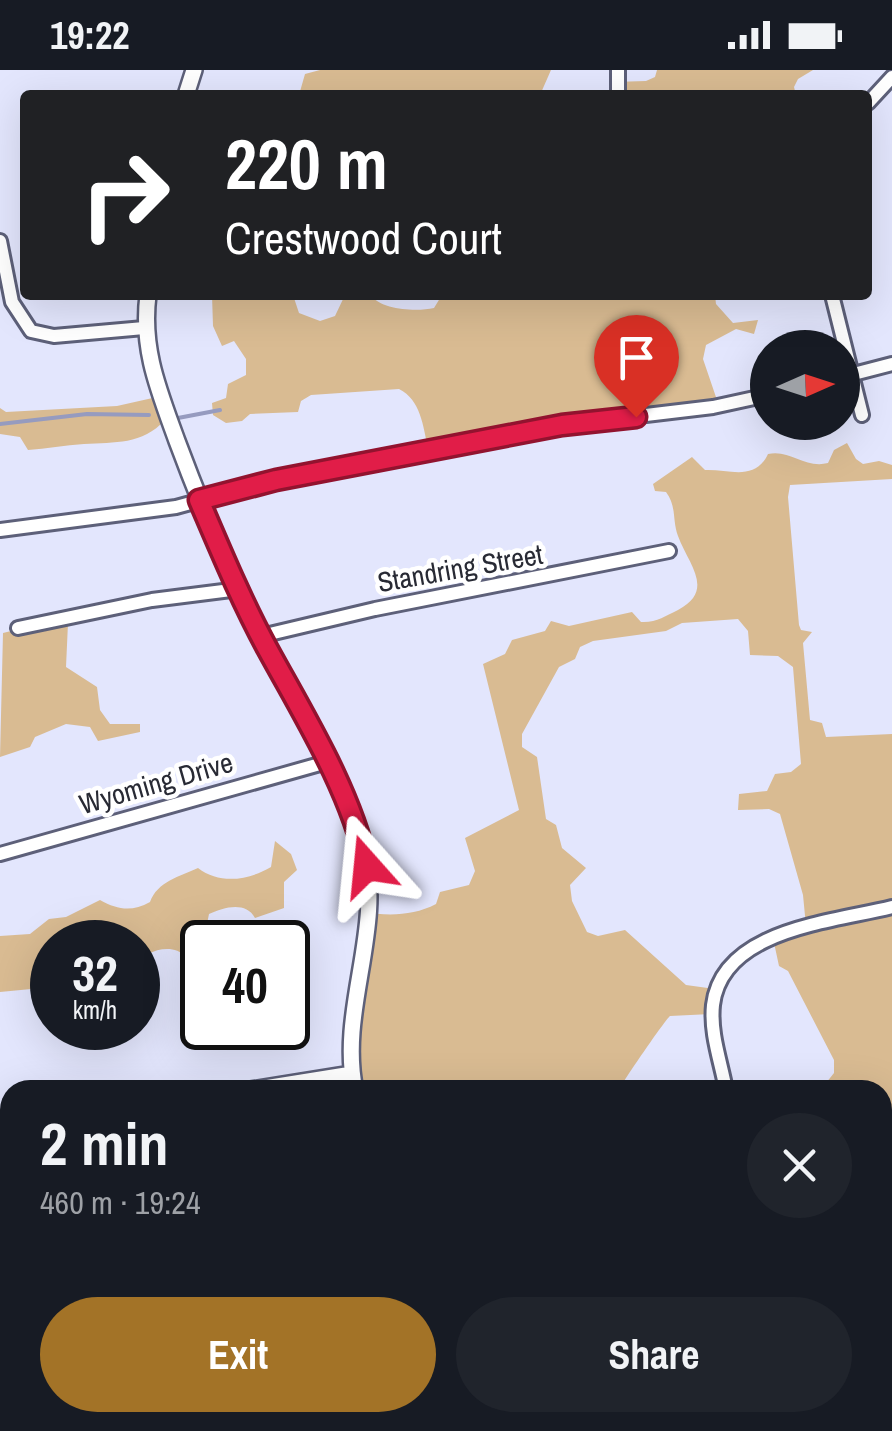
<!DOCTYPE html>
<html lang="en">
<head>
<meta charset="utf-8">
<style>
	body { margin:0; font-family:"Archivo Narrow",sans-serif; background:#20242c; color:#f1f3f6; height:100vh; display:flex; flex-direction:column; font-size:38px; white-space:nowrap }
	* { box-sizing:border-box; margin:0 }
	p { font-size:32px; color:#9ea1a6 }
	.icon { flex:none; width:55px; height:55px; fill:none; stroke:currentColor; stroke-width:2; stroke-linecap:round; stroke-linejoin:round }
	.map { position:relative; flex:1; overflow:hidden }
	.details { position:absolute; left:0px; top:1010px; width:892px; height:352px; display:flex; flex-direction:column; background:#171b24; border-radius:30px 30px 0 0; box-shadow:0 10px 40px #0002 }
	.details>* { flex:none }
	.top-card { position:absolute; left:20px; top:20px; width:852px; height:210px; border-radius:10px; box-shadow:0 10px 40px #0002; background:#202124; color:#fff; overflow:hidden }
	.needle { width:65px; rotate:87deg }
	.tools { position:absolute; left:750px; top:260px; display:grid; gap:20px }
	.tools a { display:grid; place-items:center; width:110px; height:110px; border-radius:50%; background:#171b24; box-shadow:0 10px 40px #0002; font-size:50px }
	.speed { position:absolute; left:30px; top:850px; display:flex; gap:20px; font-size:50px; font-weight:700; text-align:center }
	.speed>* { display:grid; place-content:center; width:130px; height:130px; border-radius:50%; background:#171b24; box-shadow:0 10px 40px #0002; line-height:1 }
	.speed small { font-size:25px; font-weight:400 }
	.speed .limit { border:5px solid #111; border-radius:15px; background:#fff; color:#111 }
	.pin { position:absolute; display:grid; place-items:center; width:85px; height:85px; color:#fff; margin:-102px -42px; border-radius:50% 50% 50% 0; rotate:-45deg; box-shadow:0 0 10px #0007 }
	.pin .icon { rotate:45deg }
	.me { position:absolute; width:110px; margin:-55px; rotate:342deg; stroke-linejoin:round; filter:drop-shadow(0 0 8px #0008) }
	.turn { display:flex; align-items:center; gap:35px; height:210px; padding:0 40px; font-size:45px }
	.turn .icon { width:130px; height:130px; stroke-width:2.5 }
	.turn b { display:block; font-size:70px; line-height:85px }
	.round { display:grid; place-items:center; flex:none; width:105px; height:105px; border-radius:52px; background:#20242c }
	.headline { display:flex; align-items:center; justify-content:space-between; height:170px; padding:0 40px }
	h1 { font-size:60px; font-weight:700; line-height:75px }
	.cta { display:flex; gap:20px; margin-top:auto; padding:20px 40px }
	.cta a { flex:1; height:115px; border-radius:60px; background:#a37327; color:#fff; font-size:40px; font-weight:700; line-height:115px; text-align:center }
	.cta a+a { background:#20242c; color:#f1f3f6 }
	.status { display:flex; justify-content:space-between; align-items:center; height:70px; padding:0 50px; background:#171b24; direction:ltr }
	.status svg { height:28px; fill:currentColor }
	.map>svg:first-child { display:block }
	.green { fill:#d9bb92 }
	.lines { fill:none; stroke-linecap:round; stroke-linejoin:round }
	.stream { stroke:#969bbf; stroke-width:4 }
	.minor-casing { stroke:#5d6079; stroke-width:18 }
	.tertiary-casing { stroke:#5d6079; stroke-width:20 }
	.minor { stroke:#fff; stroke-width:12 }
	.tertiary { stroke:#fff; stroke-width:15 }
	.route-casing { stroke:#92132f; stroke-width:25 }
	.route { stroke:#e11d48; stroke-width:18 }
	.labels { text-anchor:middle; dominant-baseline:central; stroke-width:9; stroke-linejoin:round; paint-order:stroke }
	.street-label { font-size:28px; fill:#282a34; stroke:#fff }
</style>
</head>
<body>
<div class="status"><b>19:22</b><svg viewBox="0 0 49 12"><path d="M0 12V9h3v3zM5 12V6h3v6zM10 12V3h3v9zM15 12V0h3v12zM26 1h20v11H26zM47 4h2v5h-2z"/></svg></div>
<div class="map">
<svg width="892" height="1361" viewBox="0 0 892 1361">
	<rect width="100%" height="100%" fill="#e3e6fd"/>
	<!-- green -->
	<path class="green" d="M320,0H551L540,25H299L305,4Z
		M657,0H813L798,9L794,17L796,25H612L613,12L646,11L655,7Z
		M212,225H293L299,243L320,251L335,246L345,225L356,228L370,225C382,240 416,242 434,238L442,225H715L716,234L733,253L758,250L754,264L736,259L706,275L703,289L718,333L428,378C423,356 421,330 399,319L311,325L301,331L298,342L250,344L242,351L226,353L213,345L212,333L226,328L228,314L246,305V289L234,271L222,276L213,256Z
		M157,327L165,350C142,375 115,372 84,374C65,375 46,379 28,380L20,367L0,364V338L6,342L117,336Z
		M847,373L856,389L863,394L879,391L892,395V409L790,415L788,427L799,555L801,560L812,562L803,573L810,650L822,653L826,667L892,664V1115L883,1088L882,1020H835L826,1013L834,1003V990L788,901L779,896L773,868L806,856L803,825L780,744L769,739L738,740L739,724L767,721L775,704L791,702L801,694L793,597L778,586L750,585L748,561L738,549L682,553L666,561L593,571L580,577L575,589L559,597L522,664V677L537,687L546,749L556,755L562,778L586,798L570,815L572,831L587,862L598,866L625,860L686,915L715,919L711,944L670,946C665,950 622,1013 619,1020H230L346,1003L363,842C388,846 413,846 436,834L440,822L469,815L475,801L465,768L519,740L483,594L505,584L512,570L545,561L551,551L569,556L632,542L641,552C656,553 665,546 678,540C716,520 688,494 678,466C672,450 677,437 666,422L655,421L653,414L692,387L705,400C729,399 755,412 768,384C790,379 805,399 828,393L834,380Z
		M59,549L68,553L66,597L97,617L100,640L110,654H140V662L98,671L90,657L66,654L35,667L30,677L0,687L3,563Z
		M275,771L291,784L297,800L284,812V838L255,848C246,831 224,837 209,844L202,879L186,887C176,876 160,878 148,884L138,879V872H52V917L0,922V866L30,864L49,849L66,847L100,830C118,840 132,842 150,832C157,812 180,806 198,798C220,815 249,810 271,797Z
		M10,1138V1323L7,1292L0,1283V1142Z
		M587,1352L818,1353L811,1361H582Z"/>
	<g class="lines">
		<!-- stream -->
		<path class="stream" d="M178,348L220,340
			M0,354L87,344L149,345
			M430,1020L438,1016
			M0,1221L10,1219"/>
		<defs>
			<path id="minor" d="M618,25V0
				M868,33L892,7
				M0,171L12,232L31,261L54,266L144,258
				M832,225L862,345
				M842,307L892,294
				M0,460L176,437L275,410L562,355L713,337L768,325
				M18,558L152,530L239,519
				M261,566L375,539L669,481
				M0,784L327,692
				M726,1020C721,992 710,964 713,935C722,859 833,852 892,837
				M0,1358L28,1352"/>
			<path id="tertiary" d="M186,25L194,0
				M148,225C141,279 159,321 177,371C202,438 229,503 261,567C296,635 343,704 363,779C385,858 338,940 355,1020
				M251,1020L352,1004
				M0,1066L10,1064
				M723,1352L742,1361"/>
		</defs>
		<!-- minor casing -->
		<use href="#minor" class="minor-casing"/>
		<!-- tertiary casing -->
		<use href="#tertiary" class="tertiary-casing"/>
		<!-- minor -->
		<use href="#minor" class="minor"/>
		<!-- tertiary -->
		<use href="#tertiary" class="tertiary"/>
	</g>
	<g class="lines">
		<defs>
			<path id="route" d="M367,796C350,719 304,646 267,578C241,530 220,479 199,430L276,410L562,355L636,347"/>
		</defs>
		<!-- route casing -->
		<use href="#route" class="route-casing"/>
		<!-- route -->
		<use href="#route" class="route"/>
	</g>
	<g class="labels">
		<!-- street labels -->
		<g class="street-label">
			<text transform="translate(460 498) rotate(-10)">Standring Street</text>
			<text transform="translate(156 713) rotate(-16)">Wyoming Drive</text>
		</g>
	</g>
</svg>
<div class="tools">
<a><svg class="needle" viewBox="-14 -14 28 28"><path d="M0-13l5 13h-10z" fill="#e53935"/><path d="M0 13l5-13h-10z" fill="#9ea1a6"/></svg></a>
</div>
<div class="speed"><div>32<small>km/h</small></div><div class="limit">40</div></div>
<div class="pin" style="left:636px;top:347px;background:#d93025"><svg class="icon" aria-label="arrive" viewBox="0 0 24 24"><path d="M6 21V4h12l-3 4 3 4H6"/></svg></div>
<svg class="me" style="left:367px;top:796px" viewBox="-20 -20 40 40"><path d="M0-17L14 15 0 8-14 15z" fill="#e11d48" stroke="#fff" stroke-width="4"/></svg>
<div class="top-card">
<div class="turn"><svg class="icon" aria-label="right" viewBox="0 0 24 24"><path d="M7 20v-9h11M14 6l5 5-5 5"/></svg><div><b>220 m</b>Crestwood Court</div></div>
</div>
<section class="details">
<div class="headline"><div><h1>2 min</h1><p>460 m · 19:24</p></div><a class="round"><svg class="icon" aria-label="close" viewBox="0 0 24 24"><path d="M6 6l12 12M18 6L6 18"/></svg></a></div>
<div class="cta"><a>Exit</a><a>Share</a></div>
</section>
</div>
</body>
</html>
